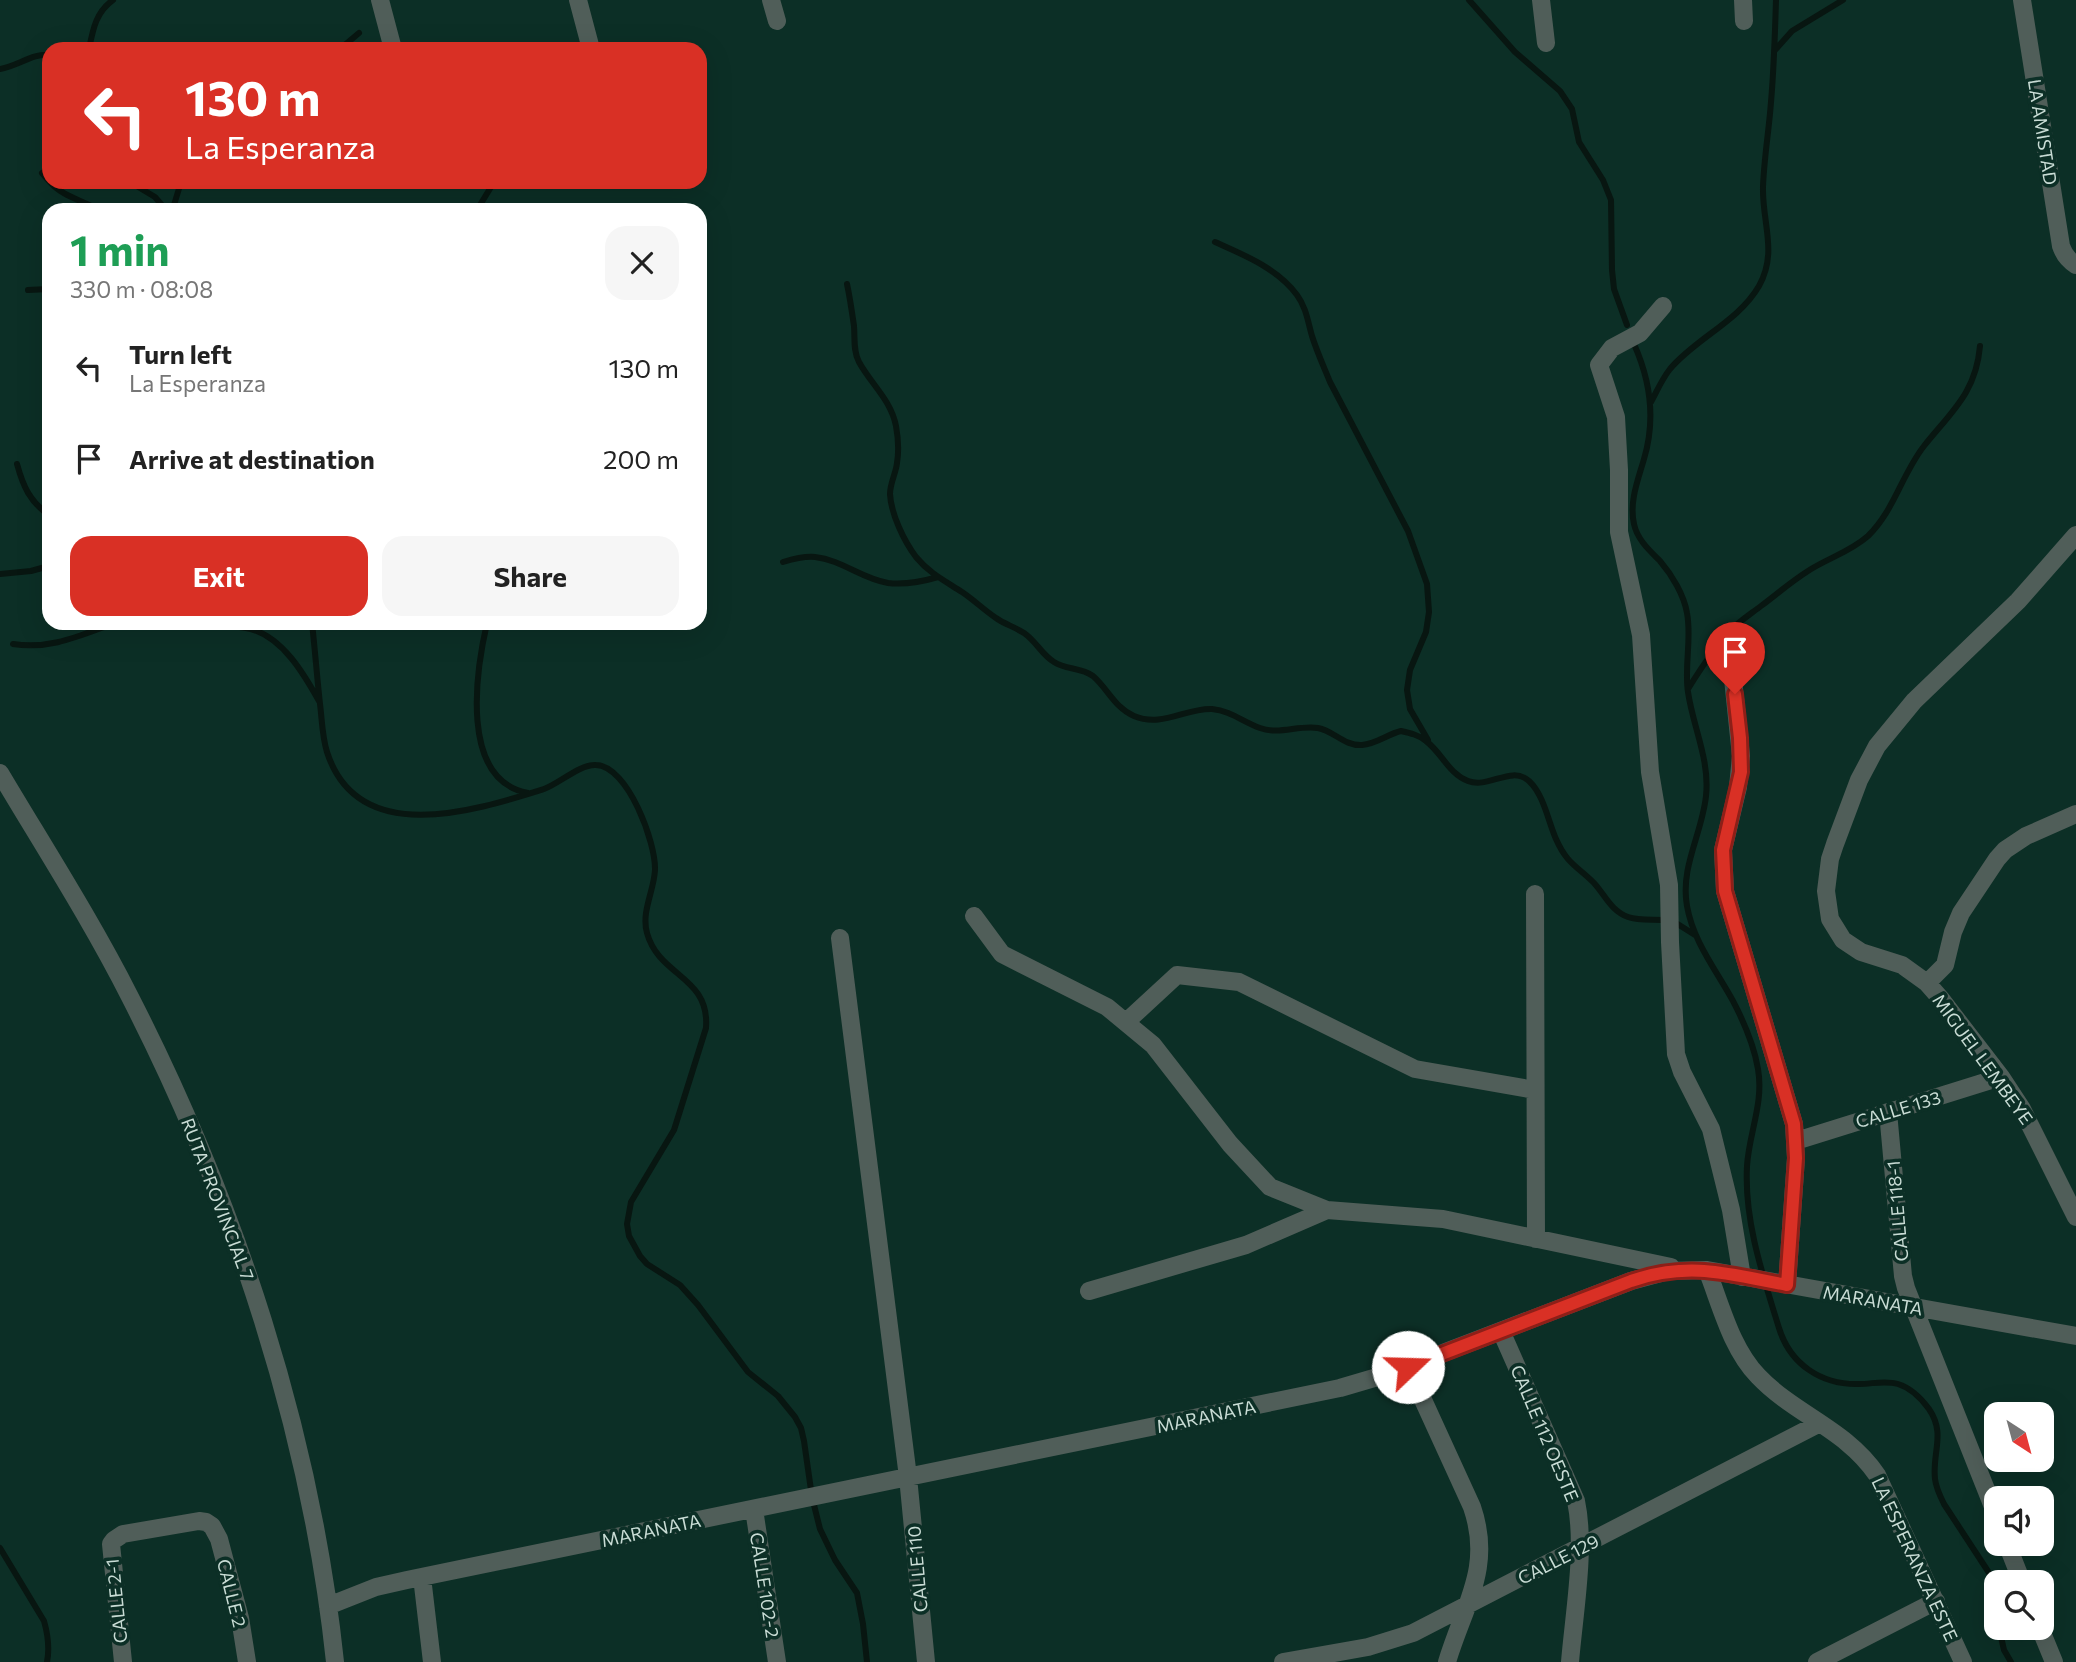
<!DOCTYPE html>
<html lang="en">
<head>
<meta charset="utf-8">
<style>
	body { margin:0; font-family:Commissioner,sans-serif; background:#f6f6f6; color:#222; height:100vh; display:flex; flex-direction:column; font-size:26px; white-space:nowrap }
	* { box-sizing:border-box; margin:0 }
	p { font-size:23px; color:#767676 }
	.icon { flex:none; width:38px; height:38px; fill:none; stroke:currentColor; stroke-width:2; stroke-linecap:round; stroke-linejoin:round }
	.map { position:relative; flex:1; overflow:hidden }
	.sheet { position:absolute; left:42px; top:203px; width:665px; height:427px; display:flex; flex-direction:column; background:#fff; border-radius:21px; box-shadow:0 7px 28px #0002 }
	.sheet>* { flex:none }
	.hud { position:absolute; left:42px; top:42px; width:665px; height:147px; border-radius:21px; box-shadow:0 7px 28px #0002; background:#d93025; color:#fff; overflow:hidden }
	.needle { width:46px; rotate:144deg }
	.tools { position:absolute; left:1984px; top:1402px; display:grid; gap:14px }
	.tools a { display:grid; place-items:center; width:70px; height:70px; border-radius:14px; background:#fff; box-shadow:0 7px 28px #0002; font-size:35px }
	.pin { position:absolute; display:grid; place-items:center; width:60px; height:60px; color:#fff; margin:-72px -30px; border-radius:50% 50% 50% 0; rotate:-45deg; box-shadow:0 0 7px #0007 }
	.pin .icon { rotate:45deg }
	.me { position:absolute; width:77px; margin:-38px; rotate:69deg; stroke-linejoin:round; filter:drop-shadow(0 0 5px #0008) }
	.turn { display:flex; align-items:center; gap:24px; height:147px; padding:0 28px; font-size:32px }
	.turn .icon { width:91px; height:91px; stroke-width:2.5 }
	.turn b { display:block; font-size:49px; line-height:60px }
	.round { display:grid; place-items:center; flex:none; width:74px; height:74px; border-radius:21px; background:#f6f6f6 }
	.summary { display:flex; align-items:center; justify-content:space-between; height:119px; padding:0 28px }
	h1 { font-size:42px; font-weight:700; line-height:52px; color:#1e9e55 }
	.primary-button { display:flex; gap:14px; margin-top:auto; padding:14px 28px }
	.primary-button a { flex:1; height:80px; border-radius:21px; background:#d93025; color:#fff; font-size:28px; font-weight:700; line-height:80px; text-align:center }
	.primary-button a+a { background:#f6f6f6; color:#222 }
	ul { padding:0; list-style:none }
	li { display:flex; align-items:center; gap:21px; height:91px; padding:0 28px }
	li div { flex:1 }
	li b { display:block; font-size:26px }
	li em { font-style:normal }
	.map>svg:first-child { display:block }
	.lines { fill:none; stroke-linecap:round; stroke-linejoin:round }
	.stream { stroke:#081611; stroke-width:6 }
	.minor { stroke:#505e59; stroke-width:18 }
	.route-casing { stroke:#8d1f18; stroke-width:18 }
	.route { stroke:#d93025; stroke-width:12 }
	.labels { text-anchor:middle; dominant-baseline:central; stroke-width:7; stroke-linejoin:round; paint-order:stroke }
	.street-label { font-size:18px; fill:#c9dcd5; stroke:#0c2f26 }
</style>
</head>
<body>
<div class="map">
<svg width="2076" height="1662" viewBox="0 0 2076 1662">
	<rect width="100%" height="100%" fill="#0c2f26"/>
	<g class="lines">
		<!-- stream -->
		<path class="stream" d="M1469,0L1515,52L1560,91L1572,109L1579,142L1603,180L1611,200L1612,270L1614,289L1627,325
			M89,49C93,29 96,12 113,0
			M340,49L359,33
			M1775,50L1792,31L1843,0
			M0,69C18,66 33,53 49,55
			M42,173L49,181
			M50,182C63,197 82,200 99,210
			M130,182L155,197L166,210
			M175,210L174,205L181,182
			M477,210L494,182
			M1215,242C1244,255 1277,268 1297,295C1306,307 1308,322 1312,336C1317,352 1324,367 1330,382L1408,531L1427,584L1429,612L1426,632L1410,670L1407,690L1410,709L1428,740
			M847,284C850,298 852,312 854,326C855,338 853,351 859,362C871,384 891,400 896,426C898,437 899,451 897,463C896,473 890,483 890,494C891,514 904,541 916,557C929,573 945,581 962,592C974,600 984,610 996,618C1004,624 1015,627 1024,633C1036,641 1042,655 1054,662C1066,670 1081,667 1093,676C1108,689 1115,708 1134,716C1162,728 1185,708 1212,709C1231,711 1243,722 1260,728C1279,735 1298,725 1318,728C1334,731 1344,746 1362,745C1376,744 1388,734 1401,731C1410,733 1419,735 1426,741C1442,753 1448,773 1468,781C1489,789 1511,765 1529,781C1544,795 1548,821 1556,839C1567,864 1577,866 1594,883C1605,895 1611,911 1628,917C1639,921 1653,919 1665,920
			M28,290L49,289
			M1634,344C1651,382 1656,419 1644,459C1638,480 1629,502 1634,524C1637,539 1649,550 1660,561C1672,575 1684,595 1687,613C1692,639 1684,666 1688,692C1693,727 1710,760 1706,796C1702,834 1680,867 1687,906C1693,941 1716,970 1733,1001C1744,1022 1754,1045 1758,1069C1764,1103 1749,1133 1747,1166C1744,1221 1763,1276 1779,1328C1790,1364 1821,1385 1859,1384C1872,1384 1885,1380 1898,1384C1911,1388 1921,1398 1929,1409C1946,1434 1932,1452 1935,1479C1936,1488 1940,1496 1944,1504L1997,1585
			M1651,402C1657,391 1662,379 1670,369C1696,338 1738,322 1759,286C1778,252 1762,223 1763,187C1764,158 1769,130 1771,102C1774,68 1775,34 1776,0
			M17,464C23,486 30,502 49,515
			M783,562C793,559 804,556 815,557C842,560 862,579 888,583C906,585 921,582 938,577
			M0,574L31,571L49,566
			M201,623C218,626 235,625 251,629C283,638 304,674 319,701
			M312,623C315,650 317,677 320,704C322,719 322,736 327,752C358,848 474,811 544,789C560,783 580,764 596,765C628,766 656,843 655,870C654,891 641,912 647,933C659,977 710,976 706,1028L674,1130L631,1202L627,1224L629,1236L640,1256L647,1264L680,1285L698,1305L748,1372L778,1396L795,1417L801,1428L804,1441L812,1497L820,1529L835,1560L857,1593L863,1624L867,1662
			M487,623C476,671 459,780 528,793
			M13,644C51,650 81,635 115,623
			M1688,689C1701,668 1715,646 1732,629C1741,620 1752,613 1761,606C1777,594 1792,581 1808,571C1828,558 1850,552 1868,536C1894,511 1902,474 1924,446C1951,412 1976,393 1980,346
			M1676,923L1695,935
			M0,1548L44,1621C48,1635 50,1647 47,1662
			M1999,1628L2004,1650L2011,1662"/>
		<!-- minor -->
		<path class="minor" d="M380,0L393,49
			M578,0L591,49
			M771,0L777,21
			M1541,0L1546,43
			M1743,0L1744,21
			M2022,0L2061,246C2064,255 2068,260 2076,265
			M1663,306L1640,333L1612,348L1599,365L1616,417L1619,470V532L1641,635L1650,772L1669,885L1670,942L1676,1054L1682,1072L1711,1129L1731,1210L1742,1277
			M2076,535L2018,601L1914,701L1877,746L1859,780L1835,844L1830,859L1826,891L1830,919L1843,940L1861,952L1902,965L1927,983L1941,999L2001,1077L2022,1109L2076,1217
			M1730,650L1741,756L1738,787L1723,850L1725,891L1794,1124L1796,1158L1787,1285
			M0,773C44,847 91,920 130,997C235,1202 311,1433 335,1662
			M1535,894L1536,1239
			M974,916L1002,954L1107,1007L1153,1045L1230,1144L1270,1187L1327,1210L1443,1219L1671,1267
			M840,938L908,1477L926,1662
			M1927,983L1945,965L1953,932L1961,913L1997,859L2005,850L2026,836L2076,814
			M1126,1022L1177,975L1239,982L1415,1069L1535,1090
			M1888,1112L1903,1276L1906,1288L1997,1517
			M1796,1141L2001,1077
			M1707,1270C1721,1305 1731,1348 1758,1376C1795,1415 1846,1429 1877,1475L1963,1662
			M1089,1291L1246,1245L1327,1210
			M1501,1331L1576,1501C1586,1548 1574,1613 1570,1662
			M1408,1367L1472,1507C1493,1568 1464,1605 1447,1662
			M754,1509L777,1662
			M2007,1544L2022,1582
			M422,1577L432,1662
			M328,1606L376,1587L407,1580L1340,1388L1391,1373L1631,1281L1668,1271L1707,1270L2076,1336
			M2040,1628L2054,1662
			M123,1662L111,1544L114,1540L123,1534L199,1521L206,1522L212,1526L219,1539L240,1618L247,1662
			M1283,1662L1368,1647L1413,1633L1820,1423
			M1817,1662L1936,1601"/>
	</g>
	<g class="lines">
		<defs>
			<path id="route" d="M1408,1367L1631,1281C1689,1261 1729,1274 1787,1285L1796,1158L1794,1124L1725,891L1723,850L1741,772L1740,738L1735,694"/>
		</defs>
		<!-- route casing -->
		<use href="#route" class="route-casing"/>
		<!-- route -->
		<use href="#route" class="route"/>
	</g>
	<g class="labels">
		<!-- street labels -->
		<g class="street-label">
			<text transform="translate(2043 132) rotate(81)">LA AMISTAD</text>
			<text transform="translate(1983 1059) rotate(54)">MIGUEL LEMBEYE</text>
			<text transform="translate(1898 1109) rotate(-17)">CALLE 133</text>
			<text transform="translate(218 1199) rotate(69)">RUTA PROVINCIAL 7</text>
			<text transform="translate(1897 1211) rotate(-95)">CALLE 118-1</text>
			<text transform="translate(1873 1300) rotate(10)">MARANATA</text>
			<text transform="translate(1206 1416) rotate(-12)">MARANATA</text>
			<text transform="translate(1545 1433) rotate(67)">CALLE 112 OESTE</text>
			<text transform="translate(651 1530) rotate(-12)">MARANATA</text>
			<text transform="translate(1558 1559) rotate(-27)">CALLE 129</text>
			<text transform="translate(1915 1559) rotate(65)">LA ESPERANZA ESTE</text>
			<text transform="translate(917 1569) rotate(-95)">CALLE 110</text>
			<text transform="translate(765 1585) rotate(81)">CALLE 102-2</text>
			<text transform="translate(232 1593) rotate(76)">CALLE 2</text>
			<text transform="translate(116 1601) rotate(-96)">CALLE 2-1</text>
		</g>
	</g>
</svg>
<div class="tools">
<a><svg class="needle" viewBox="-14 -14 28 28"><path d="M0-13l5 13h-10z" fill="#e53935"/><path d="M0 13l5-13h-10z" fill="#767676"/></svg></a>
<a><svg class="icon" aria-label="sound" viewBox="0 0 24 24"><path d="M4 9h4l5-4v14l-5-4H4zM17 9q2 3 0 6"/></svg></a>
<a><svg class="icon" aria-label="search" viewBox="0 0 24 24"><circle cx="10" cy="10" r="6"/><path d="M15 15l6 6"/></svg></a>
</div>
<div class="pin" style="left:1735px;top:694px;background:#d93025"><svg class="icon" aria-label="arrive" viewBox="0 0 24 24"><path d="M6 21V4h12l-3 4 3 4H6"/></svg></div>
<svg class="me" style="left:1408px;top:1367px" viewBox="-20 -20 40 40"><circle r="19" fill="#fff"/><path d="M0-13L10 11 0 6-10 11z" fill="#d93025"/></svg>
<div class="hud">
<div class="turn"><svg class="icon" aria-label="left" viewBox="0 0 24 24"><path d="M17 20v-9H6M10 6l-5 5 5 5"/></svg><div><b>130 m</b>La Esperanza</div></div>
</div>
<section class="sheet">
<div class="summary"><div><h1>1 min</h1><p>330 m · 08:08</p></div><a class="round"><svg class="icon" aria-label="close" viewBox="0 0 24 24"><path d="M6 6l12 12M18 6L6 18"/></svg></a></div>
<ul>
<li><svg class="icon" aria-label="left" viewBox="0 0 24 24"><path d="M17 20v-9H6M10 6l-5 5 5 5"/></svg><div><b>Turn left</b><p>La Esperanza</p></div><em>130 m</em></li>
<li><svg class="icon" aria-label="arrive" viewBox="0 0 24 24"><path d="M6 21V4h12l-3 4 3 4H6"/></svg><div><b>Arrive at destination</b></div><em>200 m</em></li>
</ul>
<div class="primary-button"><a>Exit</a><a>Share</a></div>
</section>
</div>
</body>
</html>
